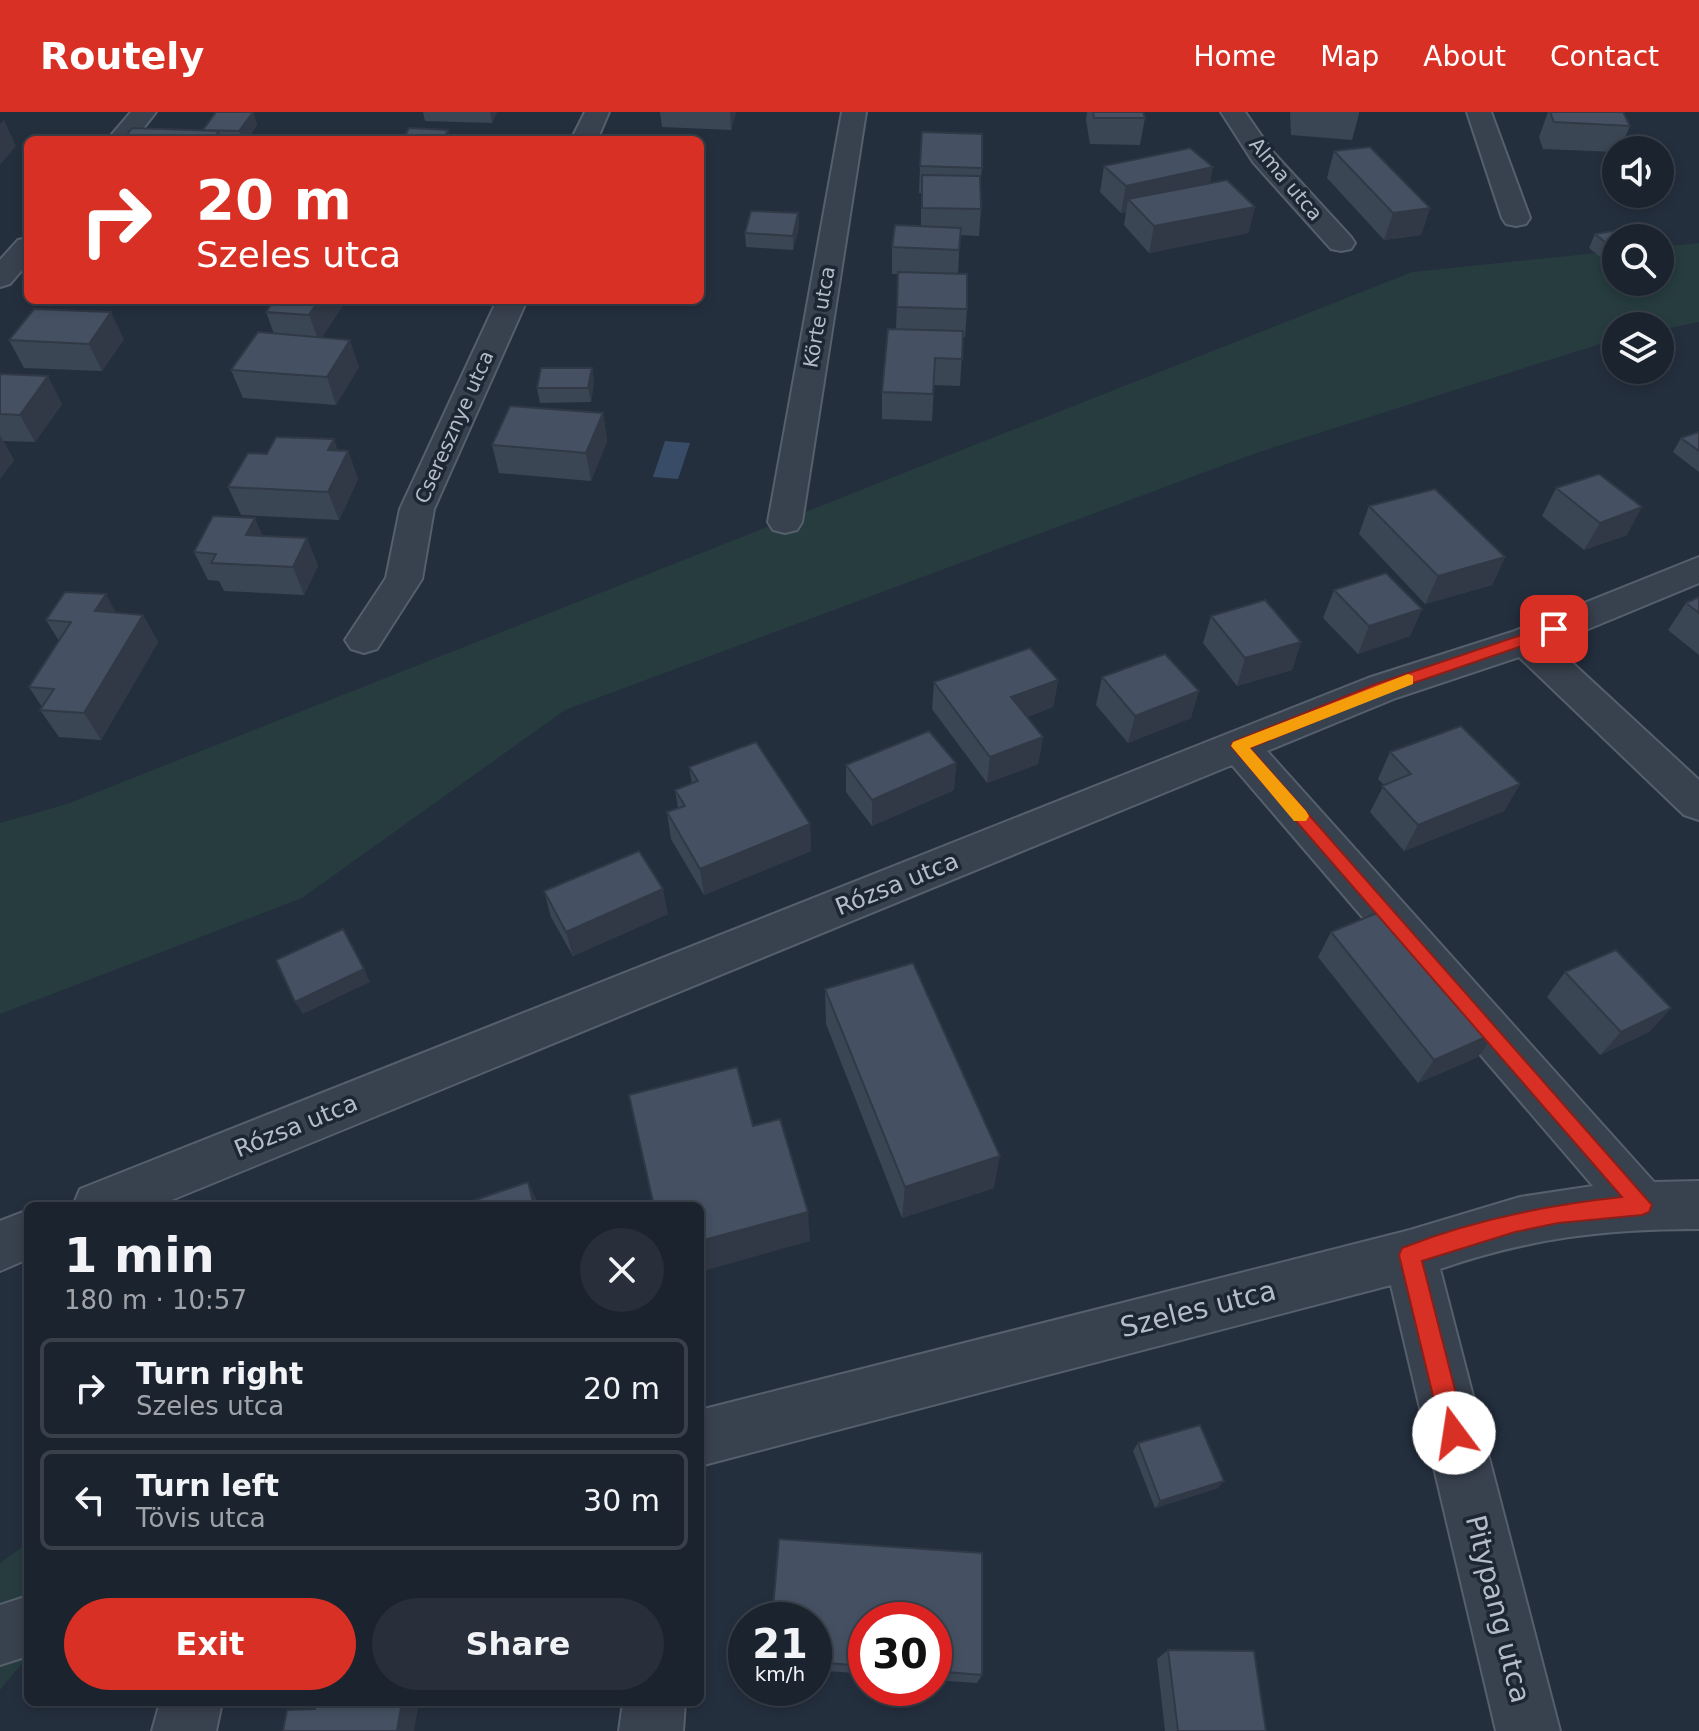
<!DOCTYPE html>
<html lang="en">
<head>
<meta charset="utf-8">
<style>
	body { margin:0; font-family:"DejaVu Sans",sans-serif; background:#282f3a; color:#f1f3f6; height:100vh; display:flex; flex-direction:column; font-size:30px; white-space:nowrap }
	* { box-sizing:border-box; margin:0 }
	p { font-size:26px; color:#a0a4aa }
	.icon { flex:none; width:44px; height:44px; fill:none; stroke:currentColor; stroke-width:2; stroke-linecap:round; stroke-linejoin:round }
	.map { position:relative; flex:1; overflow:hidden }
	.details { position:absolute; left:24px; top:1090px; width:680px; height:504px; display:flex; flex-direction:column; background:#1b232e; border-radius:12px; box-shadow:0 4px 12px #0003,0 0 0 2px #39404a }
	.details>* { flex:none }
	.hud { position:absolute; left:24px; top:24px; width:680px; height:168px; border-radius:12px; box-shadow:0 4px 12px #0003,0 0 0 2px #39404a; background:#d93025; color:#fff; overflow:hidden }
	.tools { position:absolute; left:1602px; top:24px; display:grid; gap:16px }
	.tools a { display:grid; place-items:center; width:72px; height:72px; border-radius:50%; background:#1b232e; box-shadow:0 4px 12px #0003,0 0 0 2px #39404a; font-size:40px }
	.speed { position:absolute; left:728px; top:1490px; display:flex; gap:16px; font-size:40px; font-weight:700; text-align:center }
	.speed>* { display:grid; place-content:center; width:104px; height:104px; border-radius:50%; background:#1b232e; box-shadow:0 4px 12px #0003,0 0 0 2px #39404a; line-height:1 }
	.speed small { font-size:20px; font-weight:400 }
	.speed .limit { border:12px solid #d22; background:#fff; color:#111 }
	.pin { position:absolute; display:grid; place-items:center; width:68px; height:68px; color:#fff; margin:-34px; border-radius:16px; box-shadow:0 4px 12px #0006 }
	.me { position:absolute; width:88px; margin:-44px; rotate:346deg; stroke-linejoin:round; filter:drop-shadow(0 0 6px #0008) }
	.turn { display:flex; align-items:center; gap:28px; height:168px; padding:0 40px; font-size:36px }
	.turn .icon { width:104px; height:104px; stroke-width:2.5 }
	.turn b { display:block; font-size:56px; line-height:68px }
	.round { display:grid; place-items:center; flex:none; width:84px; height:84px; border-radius:42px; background:#282f3a }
	.headline { display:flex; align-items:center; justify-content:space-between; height:136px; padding:0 40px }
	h1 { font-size:48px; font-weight:700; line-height:60px }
	.button { display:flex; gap:16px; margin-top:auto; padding:16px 40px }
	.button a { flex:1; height:92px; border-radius:48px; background:#d93025; color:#fff; font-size:32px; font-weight:700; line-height:92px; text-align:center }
	.button a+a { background:#282f3a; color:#f1f3f6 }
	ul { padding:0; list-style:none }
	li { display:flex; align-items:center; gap:24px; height:100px; margin:0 16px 12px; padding:0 24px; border:4px solid #39404a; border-radius:12px }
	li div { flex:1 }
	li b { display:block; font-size:30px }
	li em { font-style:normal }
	header { display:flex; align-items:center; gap:48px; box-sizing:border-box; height:112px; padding:0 40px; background:#d93025; color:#fff }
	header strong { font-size:38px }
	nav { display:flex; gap:44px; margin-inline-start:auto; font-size:28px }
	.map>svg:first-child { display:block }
	.green { fill:#263c3f }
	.water { fill:#394c67 }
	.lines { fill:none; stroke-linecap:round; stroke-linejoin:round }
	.street-casing { stroke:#565f6c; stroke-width:4 }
	.street { fill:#38414e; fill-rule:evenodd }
	.wall { fill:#3b4654 }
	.shaded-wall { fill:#303945 }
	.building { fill:#455162; stroke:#303945; stroke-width:2 }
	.route { fill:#d93025; stroke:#8d1f18; stroke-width:2 }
	.slow { fill:#f59e0b }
	.labels { text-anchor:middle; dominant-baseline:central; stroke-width:7; stroke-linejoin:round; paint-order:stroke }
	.far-street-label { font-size:20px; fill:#b4bcc9; stroke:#1d2633 }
	.street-label { font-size:24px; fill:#b4bcc9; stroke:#1d2633 }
	.near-street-label { font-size:28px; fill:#b4bcc9; stroke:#1d2633 }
</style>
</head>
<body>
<header>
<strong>Routely</strong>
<nav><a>Home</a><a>Map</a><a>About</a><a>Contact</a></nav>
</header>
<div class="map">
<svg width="1699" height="1619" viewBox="0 0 1699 1619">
	<rect width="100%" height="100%" fill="#242f3e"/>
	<!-- green -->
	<path class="green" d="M1699,131V210L1660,218V214H1616V227L1259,340L565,598L302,786L0,902V711L67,692L1412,160L1616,139V170H1660V135Z
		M28,1431V1544L0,1578V1451Z"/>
	<!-- water -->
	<path class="water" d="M665,329L690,331L678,367L653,365Z"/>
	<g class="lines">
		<defs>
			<path id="street" d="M131,0H156L134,28H107Z
				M585,0H609L597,28H571Z
				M842,0H866L802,410L797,418L785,421L773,418L768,410Z
				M1221,0H1245L1272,39L1351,125L1355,131L1351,137L1341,139L1331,137L1253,50Z
				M1467,0H1491L1530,106L1526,112L1516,114L1506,112L1502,106Z
				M28,126V151L10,172L0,175V148L18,128Z
				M497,188H527L434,397L422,467L377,537L364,541L351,537L345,528L386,466L400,397Z
				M1699,445V471L1552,532L1699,668V708L1684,703L1519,545L1396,586L1267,639L1654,1070L1699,1069V1117C1604,1117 1530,1126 1440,1157L1560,1619H1496L1391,1173L700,1354V1298L1410,1118L1520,1085L1593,1074L1232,653L157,1094H73L80,1077L1368,566L1512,520Z
				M28,1098V1147L0,1159V1109Z
				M28,1484V1544L0,1553V1493Z
				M160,1590H222L216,1619H152Z
				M623,1590H685L683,1619H619Z"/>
		</defs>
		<!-- street casing -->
		<use href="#street" class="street-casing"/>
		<!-- street -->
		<use href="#street" class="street"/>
	</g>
	<!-- wall -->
	<path class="wall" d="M253,0L257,13L247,28H123L203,18Z
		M423,0H497L492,11L425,9Z
		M660,0H736L731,18L662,15Z
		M1087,0H1143L1145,6L1140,33L1090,32L1086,8Z
		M1290,0H1359V2L1352,28L1291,23Z
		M1548,0H1623L1630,14L1620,38H1616V40L1543,37L1539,25Z
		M1334,39L1430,96L1421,123L1384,128L1327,66Z
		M920,54L982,56L980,75L981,97L979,124L960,123L958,161L967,197L965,225H963L960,274L934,273L932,309L882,307V280L896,217L898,162H892V135L921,114V81H919Z
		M1104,54L1210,72L1255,95L1248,121L1149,141L1124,113L1126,100L1121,101L1100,80Z
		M798,101L799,115L793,138L746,135L745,121Z
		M1595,122L1669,129L1662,143L1616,126V151L1609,152L1589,136Z
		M274,188H340L342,195L322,225L359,255L336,293L243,286L231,258L274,222L266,200Z
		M124,227L102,259L24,256L9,228Z
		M592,256L594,270L591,290L540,291L537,276Z
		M0,262L62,292L35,330L3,329L14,348L0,367Z
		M603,301L607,329L591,369L499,361L492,333Z
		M1699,320V360L1673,340L1681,326Z
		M338,339H348L358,367L339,408L241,403L228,375L267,342Z
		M1556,376L1627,423L1584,438L1542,404Z
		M1369,394L1505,445L1492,473L1425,492L1359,422Z
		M262,424L307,426L318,454L304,483L224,479L219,469L208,468L194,440Z
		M1334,478L1422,497L1410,524L1358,542L1323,506Z
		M1699,485V543L1668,518L1686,491Z
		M116,501L143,503L158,530L101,628L59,625L40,598L42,595L29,575L59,529L46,508Z
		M1211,504L1301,530L1292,558L1237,574L1203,531Z
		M1102,565L1191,606L1128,631L1096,593Z
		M1058,568L1053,595L1027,605L1043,625L1038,652L987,671L932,597L934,570Z
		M1390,640L1520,672L1504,699L1404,739L1370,700L1384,673L1378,667Z
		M956,651L954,678L872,714L846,680V653Z
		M689,655L810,712L811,739L704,783L671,727L667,700L678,696L675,678L692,672Z
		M544,779L668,802L573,844L551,805Z
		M1331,820L1478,945L1418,971L1318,845Z
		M1565,860L1671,896L1649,920L1600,943L1547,885Z
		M825,877L994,1076L902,1106L826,912Z
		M1138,1331L1218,1376L1155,1396L1133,1339Z
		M779,1427L982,1441V1563L977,1571L934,1568V1508H866V1562L814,1558V1508H772Z
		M1168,1538L1266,1619H1165L1157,1547Z"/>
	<!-- shaded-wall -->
	<path class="shaded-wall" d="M253,0L257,13L247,28H242L239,19Z
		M490,0H497L492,11Z
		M730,0H736L731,18Z
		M4,8L16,34L0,53V12Z
		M448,18L451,28H443Z
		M219,19L222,28H212Z
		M700,55L702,77L700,83Z
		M1213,55L1208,82L1128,87L1126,100L1121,101L1126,74Z
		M1255,95L1248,121L1149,141L1154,114Z
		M1430,96L1421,123L1384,128L1393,101Z
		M798,101L799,115L793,138V124Z
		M1669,129L1662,143H1660V131Z
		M1615,138H1616V151L1609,152Z
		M319,188H340L342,195L319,230L309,203Z
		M111,200L124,227L102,259L89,232Z
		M350,228L359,255L336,293L327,265Z
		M592,256L594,270L591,290L588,276Z
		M48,264L62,292L35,330L20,303Z
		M603,301L607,329L591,369L586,341Z
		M0,323L14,348L0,367Z
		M334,327L342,351L348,339L358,367L339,408L328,380V338Z
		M1642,395L1627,423L1584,438L1600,411Z
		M255,406L267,434L246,423Z
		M307,426L318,454L304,483L293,455Z
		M1505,445L1492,473L1425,492L1438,464Z
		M106,482L121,510L95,499Z
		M1422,497L1410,524L1358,542L1369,514Z
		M143,503L158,530L101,628L84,601Z
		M1301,530L1292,558L1237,574L1245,546Z
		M1058,568L1053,595L1007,612L1011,585Z
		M1199,579L1191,606L1128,631L1135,604Z
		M1043,625L1038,652L987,671L990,645Z
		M956,651L954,678L872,714V688Z
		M1520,672L1504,699L1404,739L1418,713Z
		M810,712L811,739L704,783L700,757Z
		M663,777L668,802L573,844L566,820Z
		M364,857L370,870L303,902L295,890Z
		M1671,896L1649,920L1600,943L1621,920Z
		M1495,921L1478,945L1418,971L1434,948Z
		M1000,1044L994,1076L902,1106L905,1075Z
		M528,1070L538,1091V1094H534Z
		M808,1100L810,1129L700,1160V1129Z
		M1224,1369L1218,1376L1155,1396L1160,1389Z
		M402,1590H419L414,1619H397Z"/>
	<!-- building -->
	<path class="building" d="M216,0H253L239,19L203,18Z
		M1093,0H1143L1145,6H1094Z
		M1550,0H1623L1630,14L1554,10Z
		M132,16L219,19L212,28H123Z
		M409,16L448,18L443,28H403Z
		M922,20L982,22V56L920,54Z
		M1370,35L1430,96L1393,101L1334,39Z
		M1190,36L1213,55L1126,74L1104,54Z
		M922,63L980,64L981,97L922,96Z
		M1227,68L1255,95L1154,114L1128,87Z
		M751,99L798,101L793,124L745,121Z
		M895,113L961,116L959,138L892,135Z
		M1649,113L1669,129L1660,131V126H1616V138H1615L1595,122Z
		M898,160L967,162V197L897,195Z
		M274,188H319L309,203L266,200Z
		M34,197L111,200L89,232L9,228Z
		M888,217L963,219L962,247L935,246L933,282L882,280Z
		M258,220L350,228L327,265L231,258Z
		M541,256H592L588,276H537Z
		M0,262L48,264L20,303L0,302Z
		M510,294L603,301L586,341L492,333Z
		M1699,320V339L1681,326Z
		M276,325L334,327L328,338L348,339L328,380L228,375L248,341L267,342Z
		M1599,362L1642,395L1600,411L1556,376Z
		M1435,377L1505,445L1438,464L1369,394Z
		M213,404L255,406L246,423L307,426L293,455L211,451L216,442L194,440Z
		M1386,461L1422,497L1369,514L1334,478Z
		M65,480L106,482L95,499L143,503L84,601L40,598L54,577L29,575L71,510L46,508Z
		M1699,485V501L1686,491Z
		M1265,488L1301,530L1245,546L1211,504Z
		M1030,536L1058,568L1011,585L1043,625L990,645L934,570Z
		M1165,542L1199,579L1135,604L1102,565Z
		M1461,614L1520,672L1418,713L1382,674L1411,662L1390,640Z
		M929,619L956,651L872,688L846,653Z
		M756,630L810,712L700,757L667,700L685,694L675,678L698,669L689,655Z
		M639,739L663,777L566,820L544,779Z
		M1389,796L1495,921L1434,948L1331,820Z
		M343,817L364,857L295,890L276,848Z
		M1616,838L1671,896L1621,920L1565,860Z
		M913,851L1000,1044L905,1075L825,877Z
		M737,955L753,1014L780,1007L808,1100L700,1129V1094H654L629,983Z
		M528,1070L534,1094H461V1093Z
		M1200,1313L1224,1369L1160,1389L1138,1331Z
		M779,1427L982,1441V1563L934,1559V1508H866V1554L814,1550V1508H772Z
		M1168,1538L1254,1539L1266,1619H1178Z
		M317,1590H402L397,1619H283L287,1598L315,1597Z"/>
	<!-- route -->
	<path class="route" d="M1554,512L1560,513V521L1387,580L1250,636L1652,1093L1649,1100L1642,1103L1558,1111L1515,1120L1422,1149L1466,1321L1462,1330L1454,1333L1446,1330L1442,1321L1399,1143L1402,1136C1473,1108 1546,1093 1622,1085L1231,634L1233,630L1376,572Z"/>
	<!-- slow -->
	<path class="slow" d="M1408,562L1413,564V572L1250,636L1306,699L1309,704L1306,709H1294L1231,634L1233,630Z"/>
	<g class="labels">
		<!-- far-street labels -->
		<g class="far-street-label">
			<text transform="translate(1286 67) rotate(50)">Alma utca</text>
			<text transform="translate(819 205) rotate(-80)">Körte utca</text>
			<text transform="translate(454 315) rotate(-66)">Cseresznye utca</text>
		</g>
		<!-- street labels -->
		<g class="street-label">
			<text transform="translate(897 772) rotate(-22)">Rózsa utca</text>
			<text transform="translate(296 1014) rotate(-22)">Rózsa utca</text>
		</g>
		<!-- near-street labels -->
		<g class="near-street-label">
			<text transform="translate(1198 1197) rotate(-14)">Szeles utca</text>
			<text transform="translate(1498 1497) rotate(76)">Pitypang utca</text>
		</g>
	</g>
</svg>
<div class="tools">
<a><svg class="icon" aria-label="sound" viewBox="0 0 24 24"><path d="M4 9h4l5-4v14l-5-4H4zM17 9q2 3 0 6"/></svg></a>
<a><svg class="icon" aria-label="search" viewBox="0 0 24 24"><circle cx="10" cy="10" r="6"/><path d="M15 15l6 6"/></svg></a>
<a><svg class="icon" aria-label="layers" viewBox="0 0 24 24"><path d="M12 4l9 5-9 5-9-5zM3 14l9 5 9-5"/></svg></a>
</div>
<div class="speed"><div>21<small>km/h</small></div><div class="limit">30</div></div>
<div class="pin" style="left:1554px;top:517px;background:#d93025"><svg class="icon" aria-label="arrive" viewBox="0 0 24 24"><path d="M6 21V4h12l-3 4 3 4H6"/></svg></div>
<svg class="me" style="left:1454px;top:1321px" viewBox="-20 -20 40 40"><circle r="19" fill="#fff"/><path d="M0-13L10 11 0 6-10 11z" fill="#d93025"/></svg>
<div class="hud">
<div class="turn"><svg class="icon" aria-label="right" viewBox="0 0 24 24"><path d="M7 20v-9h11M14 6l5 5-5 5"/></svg><div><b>20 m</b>Szeles utca</div></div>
</div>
<section class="details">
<div class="headline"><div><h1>1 min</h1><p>180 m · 10:57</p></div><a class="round"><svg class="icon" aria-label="close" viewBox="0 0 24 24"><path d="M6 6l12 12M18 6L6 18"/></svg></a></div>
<ul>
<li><svg class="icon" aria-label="right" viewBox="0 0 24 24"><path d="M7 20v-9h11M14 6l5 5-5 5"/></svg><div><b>Turn right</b><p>Szeles utca</p></div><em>20 m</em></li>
<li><svg class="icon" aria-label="left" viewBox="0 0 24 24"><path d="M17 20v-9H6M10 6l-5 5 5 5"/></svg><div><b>Turn left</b><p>Tövis utca</p></div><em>30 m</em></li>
</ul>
<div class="button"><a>Exit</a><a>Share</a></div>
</section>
</div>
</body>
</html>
